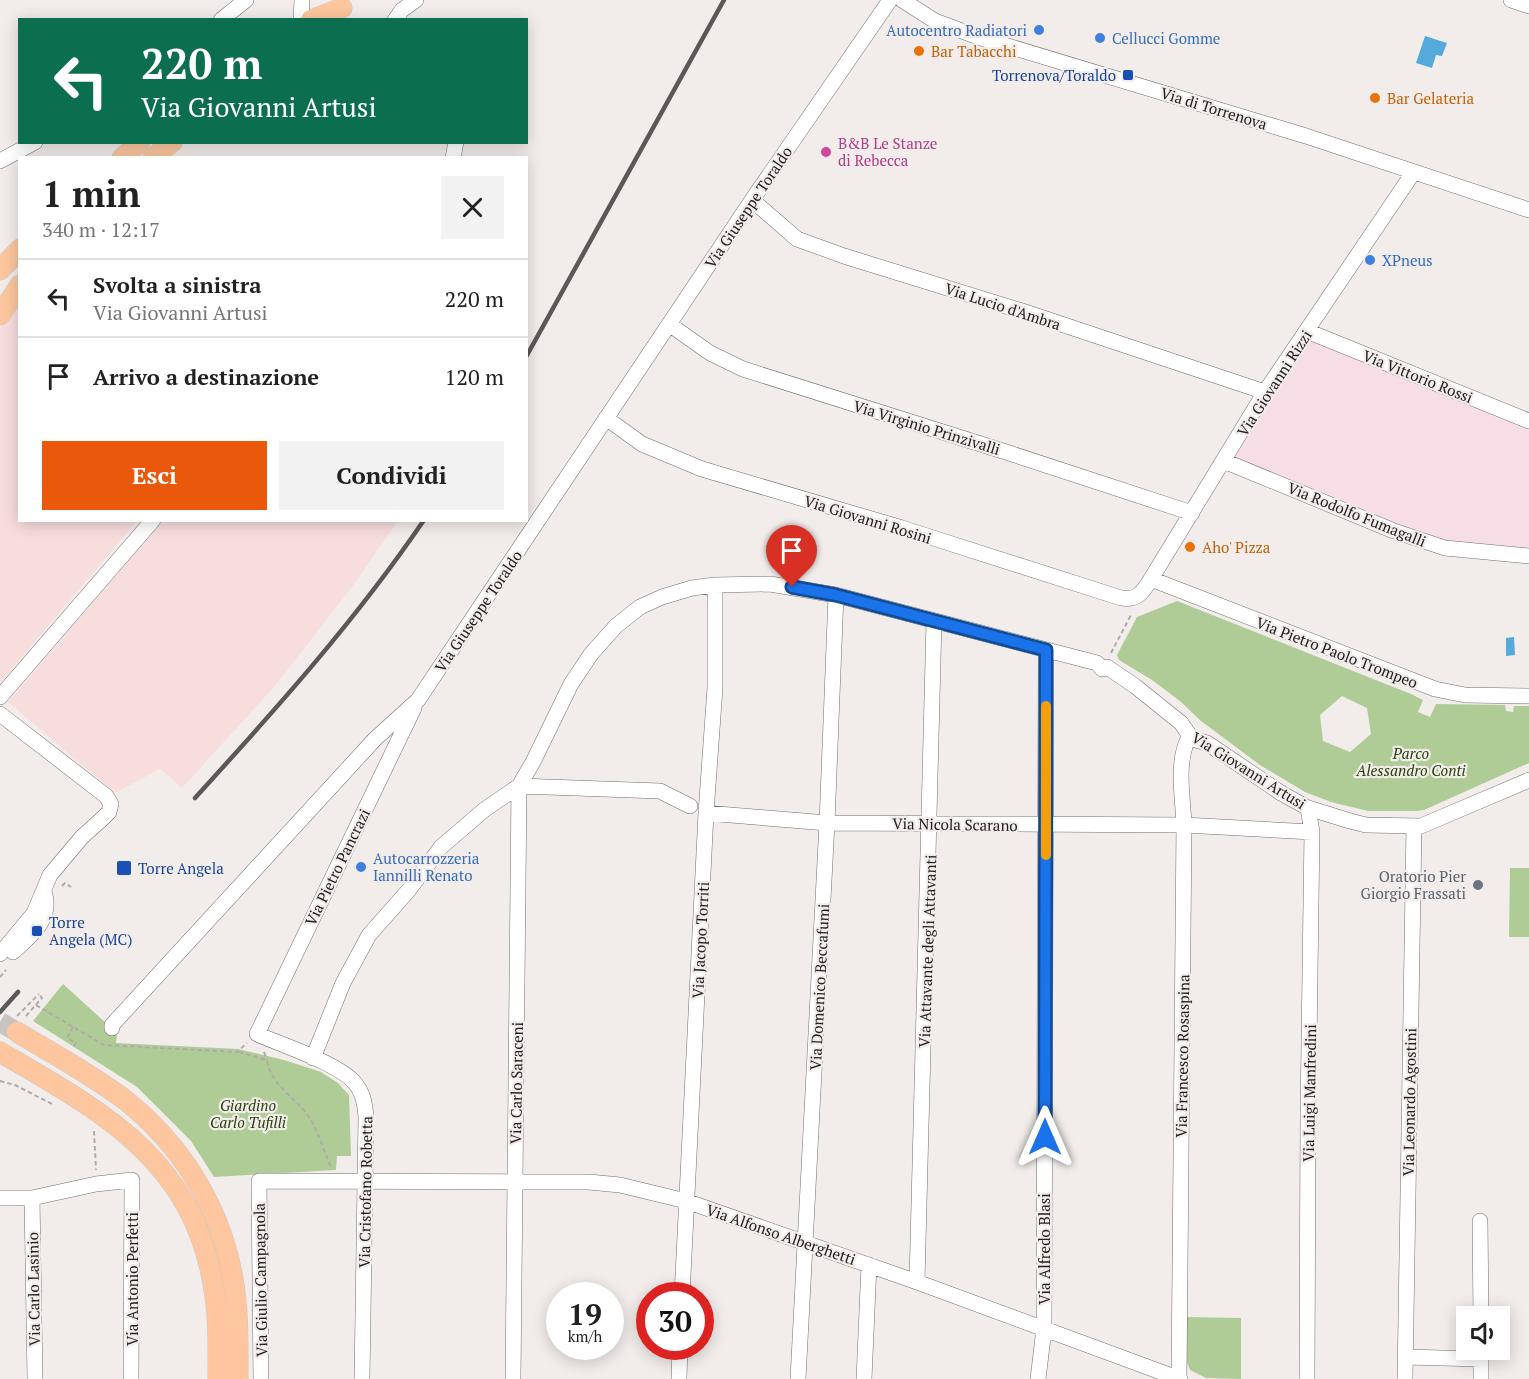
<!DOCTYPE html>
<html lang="it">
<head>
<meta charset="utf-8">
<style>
	body { margin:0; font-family:"PT Serif",serif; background:#f2f2f2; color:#222; height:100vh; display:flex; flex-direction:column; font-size:22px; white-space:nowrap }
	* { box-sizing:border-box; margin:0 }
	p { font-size:20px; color:#767676 }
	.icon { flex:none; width:33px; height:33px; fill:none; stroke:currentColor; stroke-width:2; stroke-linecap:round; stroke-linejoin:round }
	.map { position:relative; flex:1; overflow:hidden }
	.panel { position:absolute; left:18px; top:156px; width:510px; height:366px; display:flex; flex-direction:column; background:#fff; border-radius:0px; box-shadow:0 3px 15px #0003 }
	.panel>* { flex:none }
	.guide { position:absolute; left:18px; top:18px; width:510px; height:126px; border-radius:0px; box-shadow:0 3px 15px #0003; background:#0b6e4f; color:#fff; overflow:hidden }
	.controls { position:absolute; left:1456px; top:1306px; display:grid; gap:12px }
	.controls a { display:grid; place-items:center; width:54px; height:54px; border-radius:0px; background:#fff; box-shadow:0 3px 15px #0003; font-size:30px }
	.speed { position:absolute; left:546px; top:1282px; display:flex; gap:12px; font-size:30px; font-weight:700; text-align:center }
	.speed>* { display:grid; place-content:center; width:78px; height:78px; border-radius:50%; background:#fff; box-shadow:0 3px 15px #0003; line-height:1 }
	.speed small { font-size:15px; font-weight:400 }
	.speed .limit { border:9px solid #d22; background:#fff; color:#111 }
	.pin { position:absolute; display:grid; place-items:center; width:51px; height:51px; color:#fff; margin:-62px -26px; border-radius:50% 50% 50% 0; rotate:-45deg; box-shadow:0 0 6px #0007 }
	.pin .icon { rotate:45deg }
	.me { position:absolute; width:66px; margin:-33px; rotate:0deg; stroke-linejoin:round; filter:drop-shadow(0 0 4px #0008) }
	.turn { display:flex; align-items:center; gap:21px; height:126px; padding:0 24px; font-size:27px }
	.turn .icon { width:78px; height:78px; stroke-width:2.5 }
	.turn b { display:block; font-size:42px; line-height:51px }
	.round { display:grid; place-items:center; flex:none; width:63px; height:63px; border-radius:0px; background:#f2f2f2 }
	.summary { display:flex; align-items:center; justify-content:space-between; height:102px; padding:0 24px }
	h1 { font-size:36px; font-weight:800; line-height:45px }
	.primary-button { display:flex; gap:12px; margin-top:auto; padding:12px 24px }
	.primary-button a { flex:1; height:69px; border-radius:0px; background:#ea580c; color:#fff; font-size:24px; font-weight:800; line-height:69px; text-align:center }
	.primary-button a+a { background:#f2f2f2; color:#222 }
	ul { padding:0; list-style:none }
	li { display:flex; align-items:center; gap:18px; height:78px; padding:0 24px; border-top:2px solid #e0e0e0 }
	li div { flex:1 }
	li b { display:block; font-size:22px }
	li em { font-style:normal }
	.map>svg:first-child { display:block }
	.industrial { fill:#f8dddd }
	.education { fill:#f6dde6 }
	.green { fill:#afcc97; fill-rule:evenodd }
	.water { fill:#54aada }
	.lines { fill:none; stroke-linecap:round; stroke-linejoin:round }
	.major-tunnel { stroke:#c8c4c2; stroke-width:20; stroke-dasharray:20 10; stroke-linecap:butt }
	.minor-casing { stroke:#736e6c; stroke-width:16 }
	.major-casing { stroke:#cac9c9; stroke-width:21 }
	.path { stroke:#afabaa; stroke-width:2; stroke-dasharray:4.5 3; stroke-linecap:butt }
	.minor { stroke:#fff; stroke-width:15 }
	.major { stroke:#fdc69e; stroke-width:20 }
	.rail { stroke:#5b5858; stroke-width:4.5 }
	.route-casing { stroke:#114b97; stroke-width:15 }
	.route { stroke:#1a73e8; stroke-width:10 }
	.slow { stroke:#f59e0b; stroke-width:10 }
	.shop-dot { fill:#3f7fe0; stroke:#f2edeb; stroke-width:2 }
	.food-dot { fill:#e8710a; stroke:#f2edeb; stroke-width:2 }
	.transit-dot { fill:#1a4fb4; stroke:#f2edeb; stroke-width:2 }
	.hotel-dot { fill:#d1479c; stroke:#f2edeb; stroke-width:2 }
	.worship-dot { fill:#6b7280; stroke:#f2edeb; stroke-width:2 }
	.labels { text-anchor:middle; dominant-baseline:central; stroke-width:4.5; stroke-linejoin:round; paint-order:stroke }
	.shop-label { font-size:15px; fill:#366cbe; stroke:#f2edeb; text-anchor:start }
	.food-label { font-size:15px; fill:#c56008; stroke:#f2edeb; text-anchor:start }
	.transit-label { font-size:15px; fill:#164399; stroke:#f2edeb; text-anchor:start }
	.street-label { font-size:15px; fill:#222020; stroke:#f2edeb }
	.hotel-label { font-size:15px; fill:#b23c85; stroke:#f2edeb; text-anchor:start }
	.park-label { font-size:15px; font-style:italic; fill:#28410b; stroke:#f2edeb }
	.worship-label { font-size:15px; fill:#5b616d; stroke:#f2edeb; text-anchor:end }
</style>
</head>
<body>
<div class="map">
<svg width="1529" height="1379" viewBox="0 0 1529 1379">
	<rect width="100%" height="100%" fill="#f2edeb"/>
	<!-- industrial -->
	<path class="industrial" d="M19,301L20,520L137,521L0,683V329Z
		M163,521H398L354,584L275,686L182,788L160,769L115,793L8,702Z"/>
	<!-- education -->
	<path class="education" d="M1307,331L1529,421V556L1445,548L1224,461Z"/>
	<!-- green -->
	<path class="green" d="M1177,601L1411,694L1423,700L1418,712L1430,717L1436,704L1505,705L1506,711L1513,712L1514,706H1529V763L1424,810L1417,811H1368L1331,802L1305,792L1260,765L1201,721L1180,701L1152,680L1119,660L1117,655L1137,617ZM1342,696L1367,708L1371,734L1350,752L1323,741L1320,715Z
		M1510,868H1529V937H1509Z
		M63,984L117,1033L116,1043L238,1049L284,1060L321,1072L338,1083L349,1095L351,1156H337L336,1170L214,1177L191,1141L137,1087L33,1021Z
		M1186,1317L1241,1318V1379L1206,1378L1190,1370L1186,1360Z"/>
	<!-- water -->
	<path class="water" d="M1425,36L1447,43L1442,56L1436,55L1432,68L1416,63Z
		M1514,637L1515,655L1506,656V638Z"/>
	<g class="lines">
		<!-- major-tunnel -->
		<path class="major-tunnel" d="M0,1022L17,1032"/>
		<defs>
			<path id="minor" d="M902,0L935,21L978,37L1306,136L1529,210
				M1511,0L1529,6
				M221,20L246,0
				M301,20L302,0
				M395,20L402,10L416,0
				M453,158L456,142
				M0,161L35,142
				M752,200L797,239L844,256L1025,312L1265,392
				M669,324L710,353L743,369L1006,452L1192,513
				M1307,331L1529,421
				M606,418L642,444L702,469L902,528L1121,598C1137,601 1143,592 1151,579L1265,392L1413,173
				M1224,461L1394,531L1445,548L1529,556
				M1151,579L1435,689L1465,695L1529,696
				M0,697L153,520
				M0,714L106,796L111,804L109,812L103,818L82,837L50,875L34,913L0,954
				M519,786L660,791L690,806
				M706,813L827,823L1184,825L1312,832
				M13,952C32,935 53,919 44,891
				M112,1028V1025L375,739L418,700L752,200L890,0
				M313,1058L343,983L369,935L408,891L441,847L484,810L519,786L533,762L571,684L591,654L616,626L640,607L662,597L692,588L715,585L770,584L836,595L1097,663L1102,669L1107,667L1135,686L1181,723L1192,739L1207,743L1281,793L1308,808L1350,821L1366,825L1421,826L1529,780
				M0,1198H32L96,1184L132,1180L131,1379
				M32,1198L35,1379
				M1480,1221L1481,1317
				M917,1282L934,621
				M682,1296L706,813L715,688V585
				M1481,1350V1379
				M1405,1357L1481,1359
				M261,1379L259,1181L589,1182L620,1185L686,1201L917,1282L1180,1379
				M362,1379L366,1117C365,1104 363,1092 354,1082C337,1063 282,1045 257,1034L414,708
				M513,1379L519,786
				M679,1379L680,1347
				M798,1379L827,823L836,595
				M864,1379L869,1265
				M1038,1379L1044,1329L1046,650
				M1179,1379L1184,825C1183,797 1176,765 1188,739H1192
				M1307,1379L1308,1114L1312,832L1308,808
				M1405,1379L1414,826"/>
			<path id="major" d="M311,20L342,8
				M122,158L140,142
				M153,158L172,142
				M0,270L20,249
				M0,315L20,285
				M17,1032C53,1054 91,1074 125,1100C181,1144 221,1208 233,1279C239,1312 238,1346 238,1379
				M0,1052C99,1110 192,1158 213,1284C219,1315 218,1347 218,1379"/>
		</defs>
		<!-- minor casing -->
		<use href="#minor" class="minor-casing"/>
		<!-- major casing -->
		<use href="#major" class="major-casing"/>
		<!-- path -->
		<path class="path" d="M1111,653L1132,613
			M62,886L65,883L71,887
			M0,977L6,970
			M36,1005L104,1045L237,1052L247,1043
			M17,1016L39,994
			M26,1016L42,998L39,994
			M73,1027L67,1038L76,1043L73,1047
			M239,1052L267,1060C271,1087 298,1098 311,1120C319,1134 324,1152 331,1167
			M264,1052L267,1060
			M0,1081L15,1085L52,1104
			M94,1131L96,1170"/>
		<!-- minor -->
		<use href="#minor" class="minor"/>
		<!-- major -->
		<use href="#major" class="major"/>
		<!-- rail -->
		<path class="rail" d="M526,357L724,0
			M195,798C276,709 356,620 424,520
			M0,1012L18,992"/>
	</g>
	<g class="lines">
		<defs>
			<path id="route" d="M792,587L836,595L1046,650L1045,1137"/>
		</defs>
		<!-- route casing -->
		<use href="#route" class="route-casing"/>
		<!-- route -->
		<use href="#route" class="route"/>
		<!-- slow -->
		<path class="slow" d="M1046,855V706"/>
	</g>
	<!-- markers -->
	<g class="shop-dot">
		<circle cx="1039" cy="30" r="6"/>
		<circle cx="1100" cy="38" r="6"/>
		<circle cx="1370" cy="260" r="6"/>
		<circle cx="361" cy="867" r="6"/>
	</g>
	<g class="food-dot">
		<circle cx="919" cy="51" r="6"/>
		<circle cx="1375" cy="98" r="6"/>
		<circle cx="1190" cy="547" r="6"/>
	</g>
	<g class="transit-dot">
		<rect x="1122" y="69" width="12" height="12" rx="3"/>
		<rect x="116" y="860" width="16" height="16" rx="3"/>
		<rect x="31" y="925" width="12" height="12" rx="3"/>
	</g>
	<circle class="hotel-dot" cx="826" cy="152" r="6"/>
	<circle class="worship-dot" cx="1478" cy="885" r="6"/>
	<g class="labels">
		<!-- shop labels -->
		<g class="shop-label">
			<text x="1027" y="30" text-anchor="end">Autocentro Radiatori</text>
			<text x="1112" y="38">Cellucci Gomme</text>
			<text x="1382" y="260">XPneus</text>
			<text x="373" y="858">Autocarrozzeria<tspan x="373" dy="17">Iannilli Renato</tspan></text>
		</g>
		<!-- food labels -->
		<g class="food-label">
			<text x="931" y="51">Bar Tabacchi</text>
			<text x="1387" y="98">Bar Gelateria</text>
			<text x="1202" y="547">Aho' Pizza</text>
		</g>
		<!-- transit labels -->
		<g class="transit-label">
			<text x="1116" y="75" text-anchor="end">Torrenova/Toraldo</text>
			<text x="138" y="868">Torre Angela</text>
			<text x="49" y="922">Torre<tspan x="49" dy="17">Angela (MC)</tspan></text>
		</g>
		<!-- street labels -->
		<g class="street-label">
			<text transform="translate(1214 108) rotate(17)">Via di Torrenova</text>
			<text transform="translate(748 207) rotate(-56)">Via Giuseppe Toraldo</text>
			<text transform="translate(1003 306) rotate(18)">Via Lucio d'Ambra</text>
			<text transform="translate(1418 376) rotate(22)">Via Vittorio Rossi</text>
			<text transform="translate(1274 383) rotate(-57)">Via Giovanni Rizzi</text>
			<text transform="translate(927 427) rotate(17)">Via Virginio Prinzivalli</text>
			<text transform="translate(1357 514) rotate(22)">Via Rodolfo Fumagalli</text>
			<text transform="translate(868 519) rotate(17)">Via Giovanni Rosini</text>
			<text transform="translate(478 611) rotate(-56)">Via Giuseppe Toraldo</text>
			<text transform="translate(1337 652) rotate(21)">Via Pietro Paolo Trompeo</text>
			<text transform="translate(1249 770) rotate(32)">Via Giovanni Artusi</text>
			<text transform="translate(955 824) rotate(1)">Via Nicola Scarano</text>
			<text transform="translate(337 867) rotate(-64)">Via Pietro Pancrazi</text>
			<text transform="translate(700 940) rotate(-87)">Via Jacopo Torriti</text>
			<text transform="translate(927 951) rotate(-88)">Via Attavante degli Attavanti</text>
			<text transform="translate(819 987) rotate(-87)">Via Domenico Beccafumi</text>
			<text transform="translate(1182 1056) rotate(-89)">Via Francesco Rosaspina</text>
			<text transform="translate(516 1083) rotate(-89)">Via Carlo Saraceni</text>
			<text transform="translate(1309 1093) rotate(-89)">Via Luigi Manfredini</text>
			<text transform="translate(1409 1102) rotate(-89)">Via Leonardo Agostini</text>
			<text transform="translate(365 1192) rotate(-89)">Via Cristofano Robetta</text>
			<text transform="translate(781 1234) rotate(19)">Via Alfonso Alberghetti</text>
			<text transform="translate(1044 1249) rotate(-90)">Via Alfredo Blasi</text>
			<text transform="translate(132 1279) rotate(-90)">Via Antonio Perfetti</text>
			<text transform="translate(260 1280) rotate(-91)">Via Giulio Campagnola</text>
			<text transform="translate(33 1289) rotate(-91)">Via Carlo Lasinio</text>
		</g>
		<!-- hotel labels -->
		<g class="hotel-label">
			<text x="838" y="143">B&amp;B Le Stanze<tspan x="838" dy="17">di Rebecca</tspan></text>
		</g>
		<!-- park labels -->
		<g class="park-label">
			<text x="1411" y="753">Parco<tspan x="1411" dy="17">Alessandro Conti</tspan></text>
			<text x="248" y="1105">Giardino<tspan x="248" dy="17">Carlo Tufilli</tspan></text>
		</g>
		<!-- worship labels -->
		<g class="worship-label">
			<text x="1466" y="876">Oratorio Pier<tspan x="1466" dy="17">Giorgio Frassati</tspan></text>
		</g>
	</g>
</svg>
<div class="controls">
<a><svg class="icon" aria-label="sound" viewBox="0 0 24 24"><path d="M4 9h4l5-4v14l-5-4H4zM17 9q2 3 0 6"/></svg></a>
</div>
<div class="speed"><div>19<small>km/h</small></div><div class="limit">30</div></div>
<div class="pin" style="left:792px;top:587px;background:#d93025"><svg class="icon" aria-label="arrive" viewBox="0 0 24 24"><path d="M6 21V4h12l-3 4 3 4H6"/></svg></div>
<svg class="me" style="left:1045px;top:1137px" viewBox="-20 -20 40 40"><path d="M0-17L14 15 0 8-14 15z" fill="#1a73e8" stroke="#fff" stroke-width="4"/></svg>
<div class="guide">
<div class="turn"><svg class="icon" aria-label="left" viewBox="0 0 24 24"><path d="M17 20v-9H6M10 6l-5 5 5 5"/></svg><div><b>220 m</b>Via Giovanni Artusi</div></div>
</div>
<section class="panel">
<div class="summary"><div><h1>1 min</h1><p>340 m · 12:17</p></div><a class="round"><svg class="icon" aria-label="close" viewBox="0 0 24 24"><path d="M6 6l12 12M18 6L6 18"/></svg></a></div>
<ul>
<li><svg class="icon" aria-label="left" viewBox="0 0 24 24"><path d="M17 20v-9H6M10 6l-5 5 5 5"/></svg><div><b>Svolta a sinistra</b><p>Via Giovanni Artusi</p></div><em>220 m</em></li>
<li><svg class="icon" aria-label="arrive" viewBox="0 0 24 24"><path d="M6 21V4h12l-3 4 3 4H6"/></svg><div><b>Arrivo a destinazione</b></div><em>120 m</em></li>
</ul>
<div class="primary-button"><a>Esci</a><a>Condividi</a></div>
</section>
</div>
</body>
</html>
